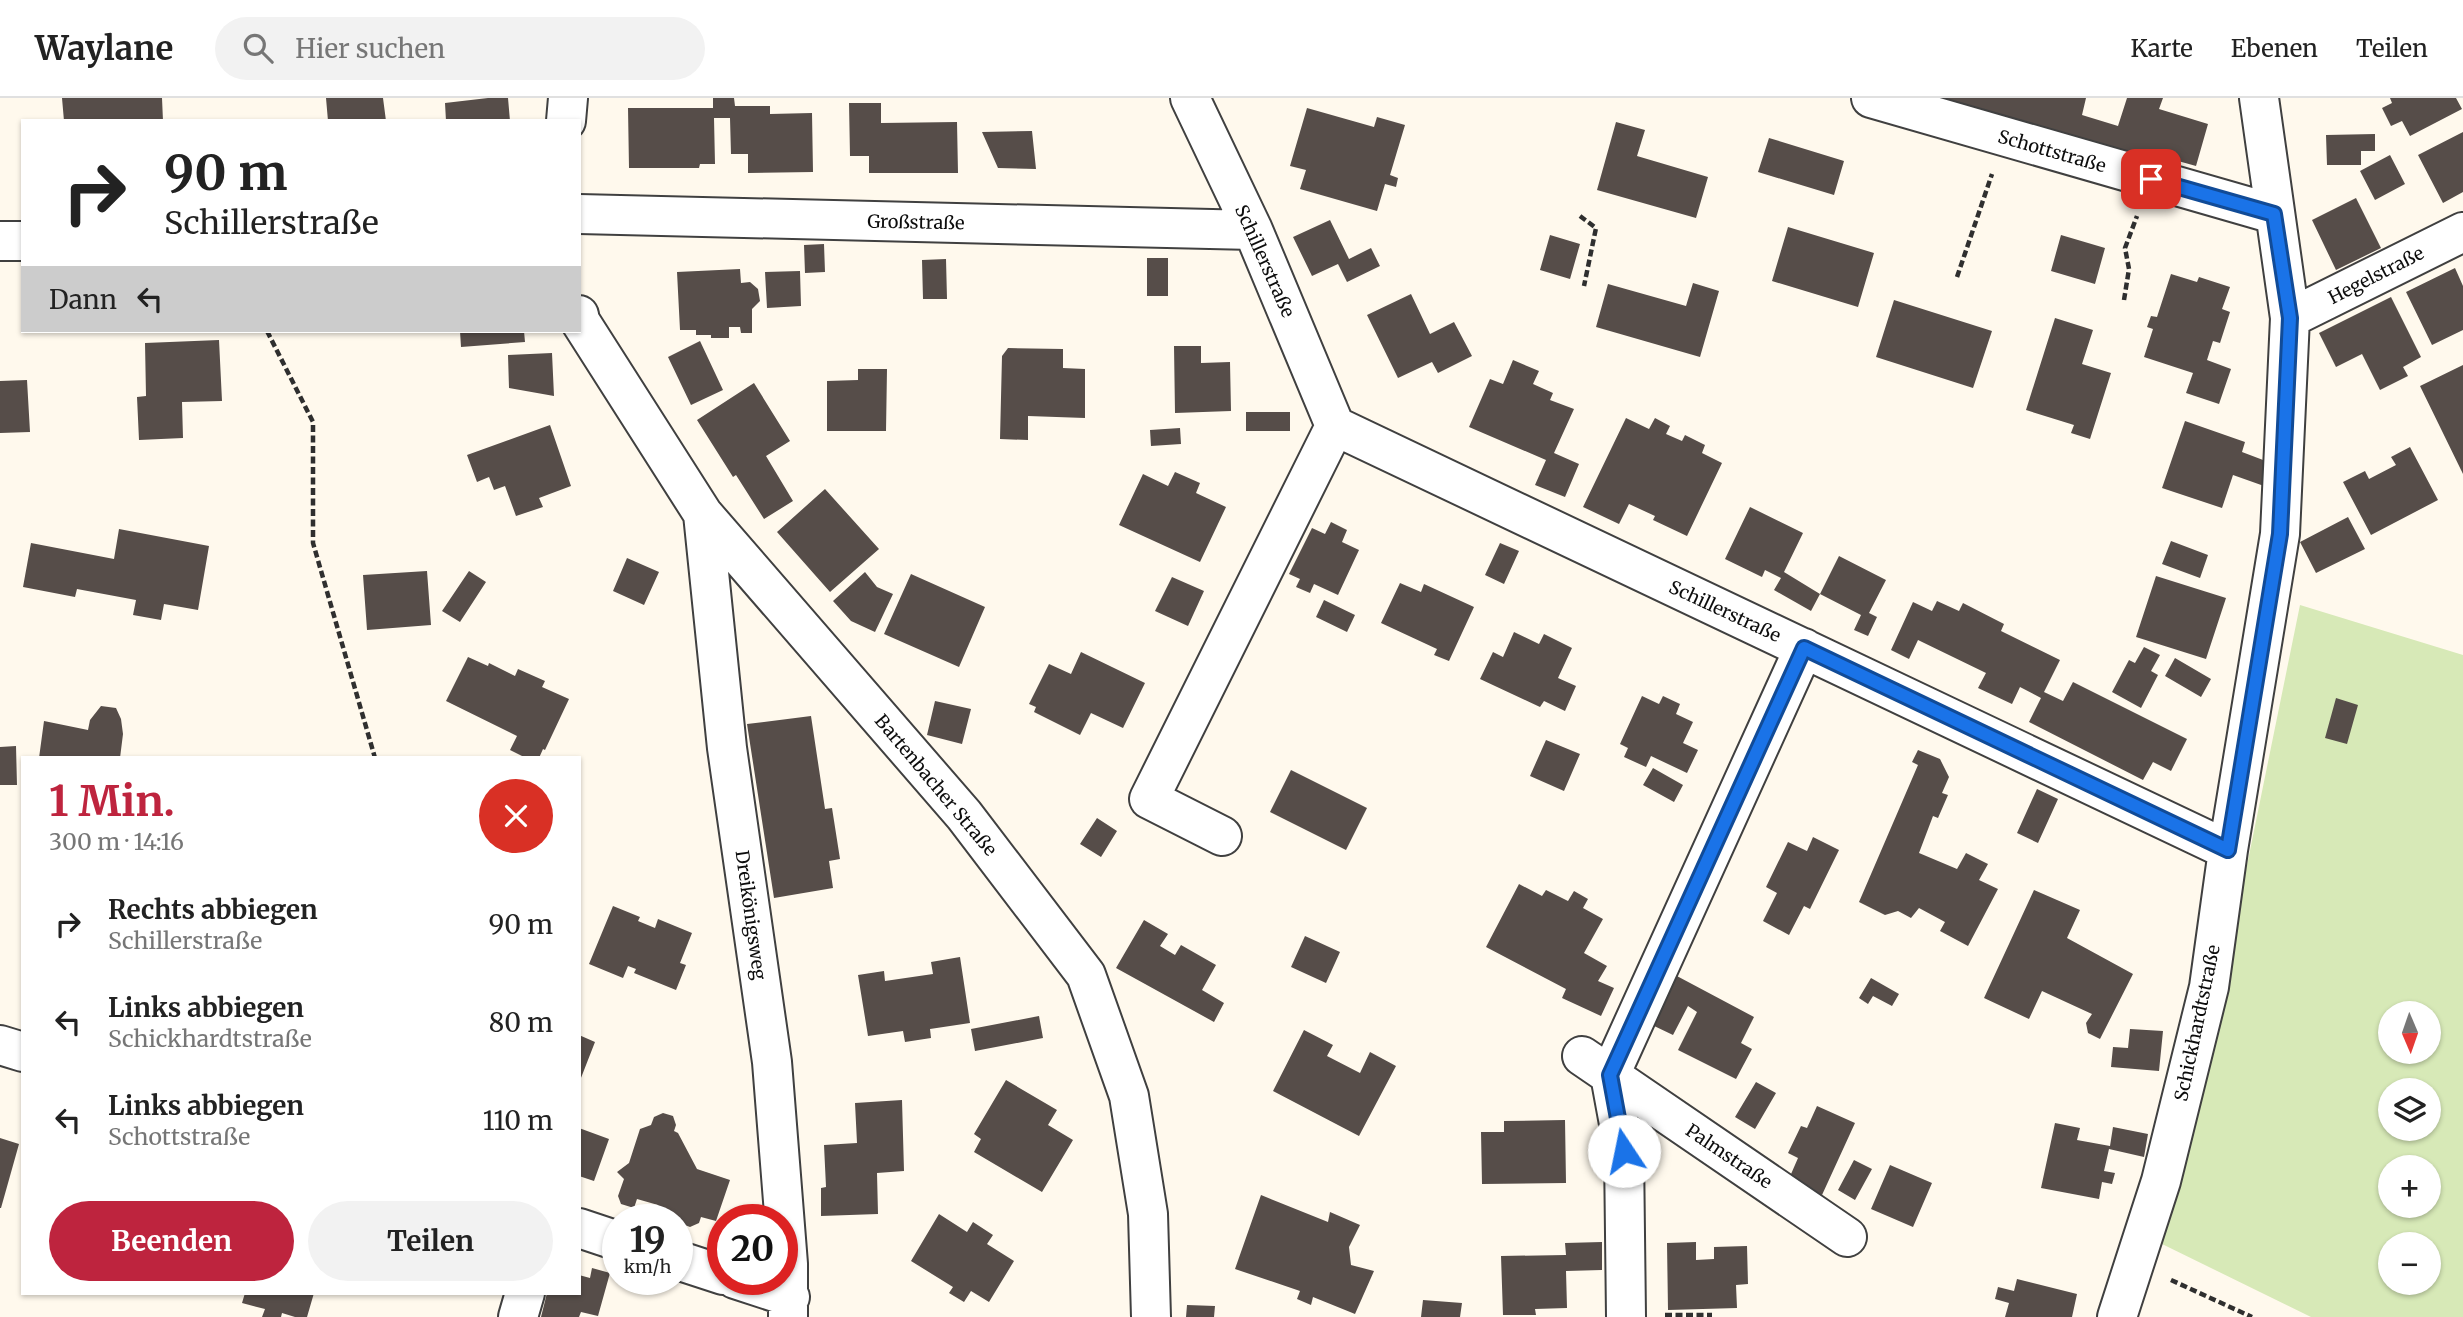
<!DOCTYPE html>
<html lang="de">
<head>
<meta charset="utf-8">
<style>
	body { margin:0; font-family:Merriweather,serif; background:#f2f2f2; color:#222; height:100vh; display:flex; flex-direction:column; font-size:26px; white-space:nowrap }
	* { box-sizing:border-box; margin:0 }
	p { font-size:23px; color:#767676 }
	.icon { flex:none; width:38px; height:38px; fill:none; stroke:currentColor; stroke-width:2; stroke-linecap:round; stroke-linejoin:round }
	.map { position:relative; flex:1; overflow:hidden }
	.sheet { position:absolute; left:21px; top:658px; width:560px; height:539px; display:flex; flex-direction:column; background:#fff; border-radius:0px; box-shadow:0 2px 5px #0004 }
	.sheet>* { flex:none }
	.guide { position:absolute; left:21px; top:21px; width:560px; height:214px; border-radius:0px; box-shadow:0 2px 5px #0004; background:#fff; color:#222; overflow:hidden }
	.needle { width:46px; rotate:178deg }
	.controls { position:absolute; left:2378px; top:903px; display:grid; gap:14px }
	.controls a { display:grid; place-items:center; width:63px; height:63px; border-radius:50%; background:#fff; box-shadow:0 2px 5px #0004; font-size:35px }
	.speed { position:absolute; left:602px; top:1106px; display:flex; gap:14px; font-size:35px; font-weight:700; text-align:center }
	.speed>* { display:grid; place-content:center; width:91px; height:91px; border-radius:50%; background:#fff; box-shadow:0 2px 5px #0004; line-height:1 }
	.speed small { font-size:18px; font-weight:400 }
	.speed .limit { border:10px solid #d22; background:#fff; color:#111 }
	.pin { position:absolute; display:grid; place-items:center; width:60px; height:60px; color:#fff; margin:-30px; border-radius:14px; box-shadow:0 4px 10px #0006 }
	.me { position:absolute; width:77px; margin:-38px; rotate:349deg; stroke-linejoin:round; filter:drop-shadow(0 0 5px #0008) }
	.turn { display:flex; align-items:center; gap:24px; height:147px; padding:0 28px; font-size:32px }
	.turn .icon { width:91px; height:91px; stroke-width:2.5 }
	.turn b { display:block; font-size:49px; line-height:60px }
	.then { display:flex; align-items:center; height:66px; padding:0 28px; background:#0003; gap:14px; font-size:26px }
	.round { display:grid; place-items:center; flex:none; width:74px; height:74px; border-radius:37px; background:#f2f2f2 }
	.head { display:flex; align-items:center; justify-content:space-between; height:119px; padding:0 28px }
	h1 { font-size:42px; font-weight:700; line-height:52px; color:#be243e }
	.action { display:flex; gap:14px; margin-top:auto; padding:14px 28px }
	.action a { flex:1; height:80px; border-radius:42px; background:#be243e; color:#fff; font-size:28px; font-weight:700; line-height:80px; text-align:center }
	.action a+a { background:#f2f2f2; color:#222 }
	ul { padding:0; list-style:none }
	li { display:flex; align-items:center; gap:21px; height:98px; padding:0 28px }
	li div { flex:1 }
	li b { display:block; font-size:26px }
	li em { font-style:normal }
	header { display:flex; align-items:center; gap:42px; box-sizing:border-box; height:98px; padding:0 35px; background:#fff; border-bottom:2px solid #e0e0e0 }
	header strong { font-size:33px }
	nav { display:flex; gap:38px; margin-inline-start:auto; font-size:24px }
	.search { width:490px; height:63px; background:#f2f2f2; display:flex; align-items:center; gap:18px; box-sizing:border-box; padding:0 24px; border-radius:38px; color:#767676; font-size:26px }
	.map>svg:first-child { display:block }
	.green { fill:#d7e9b7; fill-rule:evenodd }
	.building { fill:#564d49 }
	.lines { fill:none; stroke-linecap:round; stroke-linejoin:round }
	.minor-casing { stroke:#404040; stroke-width:42 }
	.path { stroke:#2f2f2f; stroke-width:4.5; stroke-dasharray:7 3.5; stroke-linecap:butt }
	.minor { stroke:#fff; stroke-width:38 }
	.route-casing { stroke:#114b97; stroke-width:18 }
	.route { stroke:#1a73e8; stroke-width:12 }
	.labels { text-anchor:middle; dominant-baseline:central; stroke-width:7; stroke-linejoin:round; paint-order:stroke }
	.street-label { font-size:18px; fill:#0d0d0d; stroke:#fff }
</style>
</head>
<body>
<header>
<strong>Waylane</strong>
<div class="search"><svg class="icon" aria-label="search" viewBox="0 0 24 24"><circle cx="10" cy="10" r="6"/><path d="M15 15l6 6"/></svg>Hier suchen</div>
<nav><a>Karte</a><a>Ebenen</a><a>Teilen</a></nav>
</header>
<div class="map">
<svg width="2463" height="1219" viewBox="0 0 2463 1219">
	<rect width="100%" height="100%" fill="#fff9ed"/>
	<!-- green -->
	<path class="green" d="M2300,507L2463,557V1219H2311L2162,1146L2234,831ZM2390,915H2429V954H2390ZM2390,992H2429V1031H2390ZM2390,1069H2429V1108H2390ZM2390,1146H2429V1185H2390Z"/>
	<!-- building -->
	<path class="building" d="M62,0H162L163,23H64Z
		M326,0H383L386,23H328Z
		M488,0H508L510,23H446L445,5Z
		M713,0H734L735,8H770V16L812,15L813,74L748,75V56H731L730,20H714L715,66H700L699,70H629L628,10H713Z
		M1923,0H2086L2082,17L2118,28L2127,0H2163L2159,11L2208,26L2196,68L2135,51L2132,60Z
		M2390,0H2456L2462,11L2410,38L2402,23L2391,28L2382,10L2392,5Z
		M849,5H881V25L957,24L958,75H869V58H850Z
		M1307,10L1374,29L1377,19L1405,27L1390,77L1398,80L1396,89L1385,86L1377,113L1300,91L1306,72L1290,68Z
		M1616,24L1645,32L1637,58L1708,79L1696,120L1597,92Z
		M1032,33L1036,71L998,70L982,34Z
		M2463,34V94L2443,105L2418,57Z
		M2375,36V53H2361V67H2327L2326,37Z
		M1769,40L1844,63L1834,97L1758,74Z
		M2390,57L2405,86L2375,102L2360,73Z
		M2356,100L2381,150L2336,172L2312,122Z
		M1330,122L1349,161L1371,150L1380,168L1347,184L1338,166L1312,178L1293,139Z
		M1788,129L1874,155L1858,209L1772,183Z
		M1550,137L1580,146L1570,181L1540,172Z
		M2061,137L2105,150L2095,186L2051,173Z
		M824,146L825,174L805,175L804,147Z
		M1147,160H1168V198H1147Z
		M946,161L947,201H923L922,162Z
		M2455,170L2463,188V232L2432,247L2406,194Z
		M740,171L741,185L750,184L758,191L760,203L752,211V235H741L740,229H729V240H711V237H696V232H680L677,174Z
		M800,173L801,208L767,210L765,174Z
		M2171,176L2197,184L2199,179L2230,189L2222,211L2230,214L2220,245L2213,243L2207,262L2231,271L2219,306L2186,295L2193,275L2144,259L2153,231L2147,229L2151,218L2157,219Z
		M1693,185L1719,193L1700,259L1596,229L1608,186L1686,208Z
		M1411,196L1430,236L1454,224L1472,258L1438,275L1432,264L1398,280L1367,217Z
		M2391,199L2421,259L2403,269L2408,278L2380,292L2362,256L2336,269L2319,235Z
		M1894,202L1992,233L1973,290L1876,259Z
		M2055,220L2093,232L2082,266L2111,275L2090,341L2071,335L2074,327L2026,312Z
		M460,233H524L525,244L461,249Z
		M219,242L222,303L182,304L183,340L139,342L137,299L146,298L145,245Z
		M700,243L723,292L691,307L668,259Z
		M1174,248H1201V265L1230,264L1231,313L1175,315Z
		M1008,250L1063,251V270L1085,271V320L1028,318V342L1000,341L1002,258Z
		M552,255L554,298L509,290L508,257Z
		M1513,262L1539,273L1533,286L1553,295L1550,302L1574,311L1554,355L1579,366L1565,399L1535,387L1546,362L1469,329L1490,281L1503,286Z
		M2463,267V376L2420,288Z
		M858,271H887L886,333H827V283L858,282Z
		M27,282L30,334L0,335V283Z
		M754,285L790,343L766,358L793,403L764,421L736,377L733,379L697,322Z
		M1246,314H1290V333H1246Z
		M1626,320L1649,331L1655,320L1670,328L1666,336L1682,343L1685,337L1705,347L1702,355L1722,365L1687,438L1653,422L1655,418L1629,406L1619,426L1583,409Z
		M2185,323L2245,344L2242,354L2271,365L2264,388L2233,377L2222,410L2162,390Z
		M550,327L571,388L539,400L543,409L516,418L505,388L494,392L489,379L477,384L467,357Z
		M1180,330L1181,346L1151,348L1150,332Z
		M2410,349L2438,402L2371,437L2343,384L2365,373L2369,381L2396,367L2391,359Z
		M1175,374L1200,385L1196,395L1226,409L1200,464L1119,427L1143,376L1168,388Z
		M825,391L879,451L830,494L777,434Z
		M1750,409L1803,435L1784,474L1820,496L1811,513L1774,492L1781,480L1765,472L1762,479L1725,461Z
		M2348,419L2365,451L2316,475L2300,444Z
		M1331,424L1347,432L1342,444L1359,452L1338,497L1314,486L1310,495L1296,489L1300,481L1289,476L1312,430L1325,436Z
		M119,431L209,448L198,512L164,506L161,522L133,517L136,502L77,491L75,499L23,489L31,445L114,461Z
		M2171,443L2208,457L2200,480L2162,466Z
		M1500,445L1519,453L1504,486L1485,477Z
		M1839,458L1886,482L1869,515L1877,519L1868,538L1854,532L1861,517L1820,496Z
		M627,460L659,474L644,507L613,493Z
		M427,473L431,527L367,532L363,477Z
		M469,473L486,484L460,524L442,513Z
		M865,474L877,489L893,496L875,534L851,523L833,503Z
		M911,476L985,509L959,569L884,536Z
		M2156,478L2226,500L2206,561L2136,539Z
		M1172,479L1204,493L1188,528L1155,513Z
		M1400,485L1421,494L1424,486L1474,509L1449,563L1434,557L1437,551L1381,525Z
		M1324,502L1355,517L1347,534L1316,519Z
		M1937,503L1959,513L1963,505L2004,526L2001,533L2060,562L2044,594L2063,603L2073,584L2187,641L2171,673L2153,664L2143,682L2029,624L2041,600L2020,589L2012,606L1978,590L1986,575L1918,542L1909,561L1891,552L1913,504L1932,513Z
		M1514,534L1539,546L1544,536L1572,550L1558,580L1576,588L1565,613L1544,603L1540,609L1480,581L1493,554L1503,559Z
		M2144,549L2160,557L2151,573L2158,577L2141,610L2112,594L2129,562L2135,565Z
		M1081,554L1145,585L1123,630L1091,615L1080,637L1034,614L1036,609L1029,606L1049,566L1071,576Z
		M468,559L488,568L489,565L515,578L518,571L545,583L542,589L569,601L545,652L543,651L539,660H526L510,652L517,638L446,603Z
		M2175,560L2211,581L2201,599L2165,578Z
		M1642,598L1659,606L1663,598L1680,606L1676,616L1693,624L1683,645L1698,652L1687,675L1651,658L1646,669L1624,659L1628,650L1620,646Z
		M2336,600L2358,607L2347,646L2325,640Z
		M935,603L971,611L962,646L927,637Z
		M101,608L116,610L121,621L123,636L120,660H39L44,623L88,632L90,622Z
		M811,618L825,711L832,710L840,761L829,763L833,790L774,800L747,626Z
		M1546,642L1580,656L1564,693L1530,678Z
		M16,648L17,687H0V649Z
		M1918,652L1940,661L1949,679L1942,695L1948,697L1938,720L1933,718L1919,755L1957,771L1966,755L1988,766L1979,782L1998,791L1968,848L1940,833L1945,824L1919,810L1911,820L1898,813L1885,817L1859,804L1918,667L1912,664Z
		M1653,670L1683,687L1674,704L1643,687Z
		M1291,672L1367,710L1346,752L1270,714Z
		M2037,691L2058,701L2038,745L2017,735Z
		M1097,720L1117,733L1101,759L1080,746Z
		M1813,739L1839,752L1810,811L1804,808L1789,837L1763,823L1777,795L1766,789L1788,744L1807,753Z
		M1519,786L1542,798L1546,792L1568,803L1574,793L1588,801L1583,810L1603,821L1584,855L1607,868L1598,883L1614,890L1601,918L1562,900L1566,891L1486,849Z
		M2034,792L2080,812L2067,840L2133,876L2100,941L2088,935L2086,925L2092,916L2042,893L2029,921L1984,900Z
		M613,808L640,819L638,823L655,830L658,821L692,835L680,865L686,867L676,892L634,875L636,871L628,868L623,880L589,866Z
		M1144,822L1168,836L1160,848L1175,857L1181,847L1216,867L1202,892L1224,905L1214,924L1116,870Z
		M1305,838L1340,854L1326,885L1291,869Z
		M960,859L970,925L930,931L931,940L905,944L903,933L868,938L858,877L884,873L885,883L933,876L931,864Z
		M1675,877L1754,919L1741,945L1752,951L1736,981L1678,952L1697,914L1688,908L1673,937L1650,926Z
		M1871,880L1899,896L1892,908L1873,898L1868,906L1859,900Z
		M1039,918L1043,940L975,953L971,931Z
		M2130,931L2163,933L2159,973L2111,969L2113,949L2128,950Z
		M1304,932L1333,947L1327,958L1360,975L1370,954L1396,968L1359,1038L1273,993Z
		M579,937L595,944L579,985Z
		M1006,982L1057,1012L1048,1027L1073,1042L1042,1094L974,1054L981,1041L974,1036Z
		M1756,984L1776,995L1755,1031L1735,1019Z
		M902,1002L904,1073L877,1075L878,1116L821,1118V1090L826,1089L824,1047L857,1045L855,1005Z
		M1817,1008L1855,1025L1822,1097L1788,1083L1798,1060L1788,1055L1801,1028L1807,1030Z
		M663,1015L673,1018L676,1027L674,1033L678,1035L697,1071L730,1082L716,1123L701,1119L699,1125L690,1129L677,1124V1122L664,1120L658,1107L637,1101L634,1110L621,1106L618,1098L624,1081L617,1074L629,1065L640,1031L651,1027L654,1019Z
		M1565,1022L1566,1085L1482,1086L1481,1034H1504V1023Z
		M2055,1025L2080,1030L2077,1042L2110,1048L2113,1029L2148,1036L2144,1059L2109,1051L2104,1073L2115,1075L2112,1086L2102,1084L2099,1101L2041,1090Z
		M579,1030L609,1041L594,1083L579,1078Z
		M0,1040L19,1046L1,1110H0Z
		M1854,1062L1872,1071L1855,1102L1838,1092Z
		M1890,1067L1932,1085L1913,1129L1871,1111Z
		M1261,1097L1328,1124L1330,1114L1360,1127L1349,1149L1351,1167L1374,1173L1355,1216L1313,1199L1311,1207L1297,1201L1300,1193L1235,1171Z
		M939,1116L967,1134L973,1124L993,1137L987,1146L1014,1163L989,1204L971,1193L964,1204L949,1195L953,1189L911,1163Z
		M1602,1144V1172L1566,1173L1567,1210L1535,1211L1536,1217H1503L1501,1158L1566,1157L1565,1145Z
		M1696,1144V1162L1714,1161V1149L1747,1148L1748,1186L1736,1187L1737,1210L1668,1212L1667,1145Z
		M592,1170L610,1175L598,1218L581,1214L579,1219H541L547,1195H579V1177L590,1180Z
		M2017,1181L2077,1196L2072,1219H2005L2009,1205L1995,1201L1998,1189L2014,1193Z
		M245,1195H314L307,1219H295L282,1215L281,1219H262L265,1211L242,1205Z
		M1423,1202L1462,1205L1460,1219H1421Z
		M1187,1207L1215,1208L1214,1219H1186Z"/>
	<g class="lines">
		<defs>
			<path id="minor" d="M1190,0L1253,132L1335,328L2228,752
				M1871,0L2274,116
				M566,23L568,0
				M579,116L1253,132
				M0,143H23
				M579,217L580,223L703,416L964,717L1086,877L1129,998L1148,1116L1151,1219
				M2290,220L2463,134
				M703,416L727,650L772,964L788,1166V1219
				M1222,738L1149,701L1335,328
				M0,947L23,954
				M1582,958L1847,1139
				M579,1130L618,1143
				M677,1162L723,1177
				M735,1181L790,1199
				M518,1219L525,1195
				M1626,1219L1624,1053L1610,977L1804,550
				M2117,1219L2161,1083L2209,889L2228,752L2280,436L2290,220L2259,0"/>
		</defs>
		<!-- minor casing -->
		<use href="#minor" class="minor-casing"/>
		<!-- path -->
		<path class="path" d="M1580,118L1596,130L1584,188
			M1957,179L1992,76
			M2124,202L2129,171L2125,150L2137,118
			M267,233L313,324V445L375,660
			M2171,1182L2252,1219
			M1665,1217H1712"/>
		<!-- minor -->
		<use href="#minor" class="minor"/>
	</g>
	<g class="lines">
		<defs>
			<path id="route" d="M1624,1053L1610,977L1804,550L2228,752L2280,436L2290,220L2274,116L2151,81"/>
		</defs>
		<!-- route casing -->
		<use href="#route" class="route-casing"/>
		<!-- route -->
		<use href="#route" class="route"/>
	</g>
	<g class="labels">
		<!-- street labels -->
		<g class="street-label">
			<text transform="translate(2052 53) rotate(16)">Schottstraße</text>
			<text transform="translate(916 124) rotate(1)">Großstraße</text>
			<text transform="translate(1265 163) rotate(66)">Schillerstraße</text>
			<text transform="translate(2376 177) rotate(-27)">Hegelstraße</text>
			<text transform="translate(1725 513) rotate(25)">Schillerstraße</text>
			<text transform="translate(936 687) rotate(50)">Bartenbacher Straße</text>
			<text transform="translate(751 817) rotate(82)">Dreikönigsweg</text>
			<text transform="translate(2197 925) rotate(-78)">Schickhardtstraße</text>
			<text transform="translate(1729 1058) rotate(34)">Palmstraße</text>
		</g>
	</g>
</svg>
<div class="controls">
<a><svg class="needle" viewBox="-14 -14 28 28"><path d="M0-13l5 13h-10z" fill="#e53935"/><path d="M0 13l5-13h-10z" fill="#767676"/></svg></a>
<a><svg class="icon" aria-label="layers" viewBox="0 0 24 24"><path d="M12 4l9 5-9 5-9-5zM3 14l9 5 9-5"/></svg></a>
<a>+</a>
<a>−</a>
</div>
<div class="speed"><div>19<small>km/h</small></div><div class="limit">20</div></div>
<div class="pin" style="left:2151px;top:81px;background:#d93025"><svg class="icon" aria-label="arrive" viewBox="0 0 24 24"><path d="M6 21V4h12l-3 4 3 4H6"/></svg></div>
<svg class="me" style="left:1624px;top:1053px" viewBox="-20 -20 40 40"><circle r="19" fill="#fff"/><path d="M0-13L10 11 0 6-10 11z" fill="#1a73e8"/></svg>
<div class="guide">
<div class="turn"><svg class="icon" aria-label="right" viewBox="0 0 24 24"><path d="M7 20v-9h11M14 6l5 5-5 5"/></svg><div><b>90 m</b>Schillerstraße</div></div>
<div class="then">Dann<svg class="icon" aria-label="left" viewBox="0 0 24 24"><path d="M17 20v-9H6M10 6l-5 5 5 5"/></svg></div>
</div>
<section class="sheet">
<div class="head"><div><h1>1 Min.</h1><p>300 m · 14:16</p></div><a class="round" style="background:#d93025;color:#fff"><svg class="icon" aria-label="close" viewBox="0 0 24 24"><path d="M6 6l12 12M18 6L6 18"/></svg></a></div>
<ul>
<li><svg class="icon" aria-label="right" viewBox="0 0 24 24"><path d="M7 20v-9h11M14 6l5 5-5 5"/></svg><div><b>Rechts abbiegen</b><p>Schillerstraße</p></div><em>90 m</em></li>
<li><svg class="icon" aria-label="left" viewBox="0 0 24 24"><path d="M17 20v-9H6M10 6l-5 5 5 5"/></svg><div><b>Links abbiegen</b><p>Schickhardtstraße</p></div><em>80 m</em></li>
<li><svg class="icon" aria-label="left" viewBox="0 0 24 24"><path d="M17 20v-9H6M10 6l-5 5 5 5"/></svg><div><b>Links abbiegen</b><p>Schottstraße</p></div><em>110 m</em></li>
</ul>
<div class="action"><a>Beenden</a><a>Teilen</a></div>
</section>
</div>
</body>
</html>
